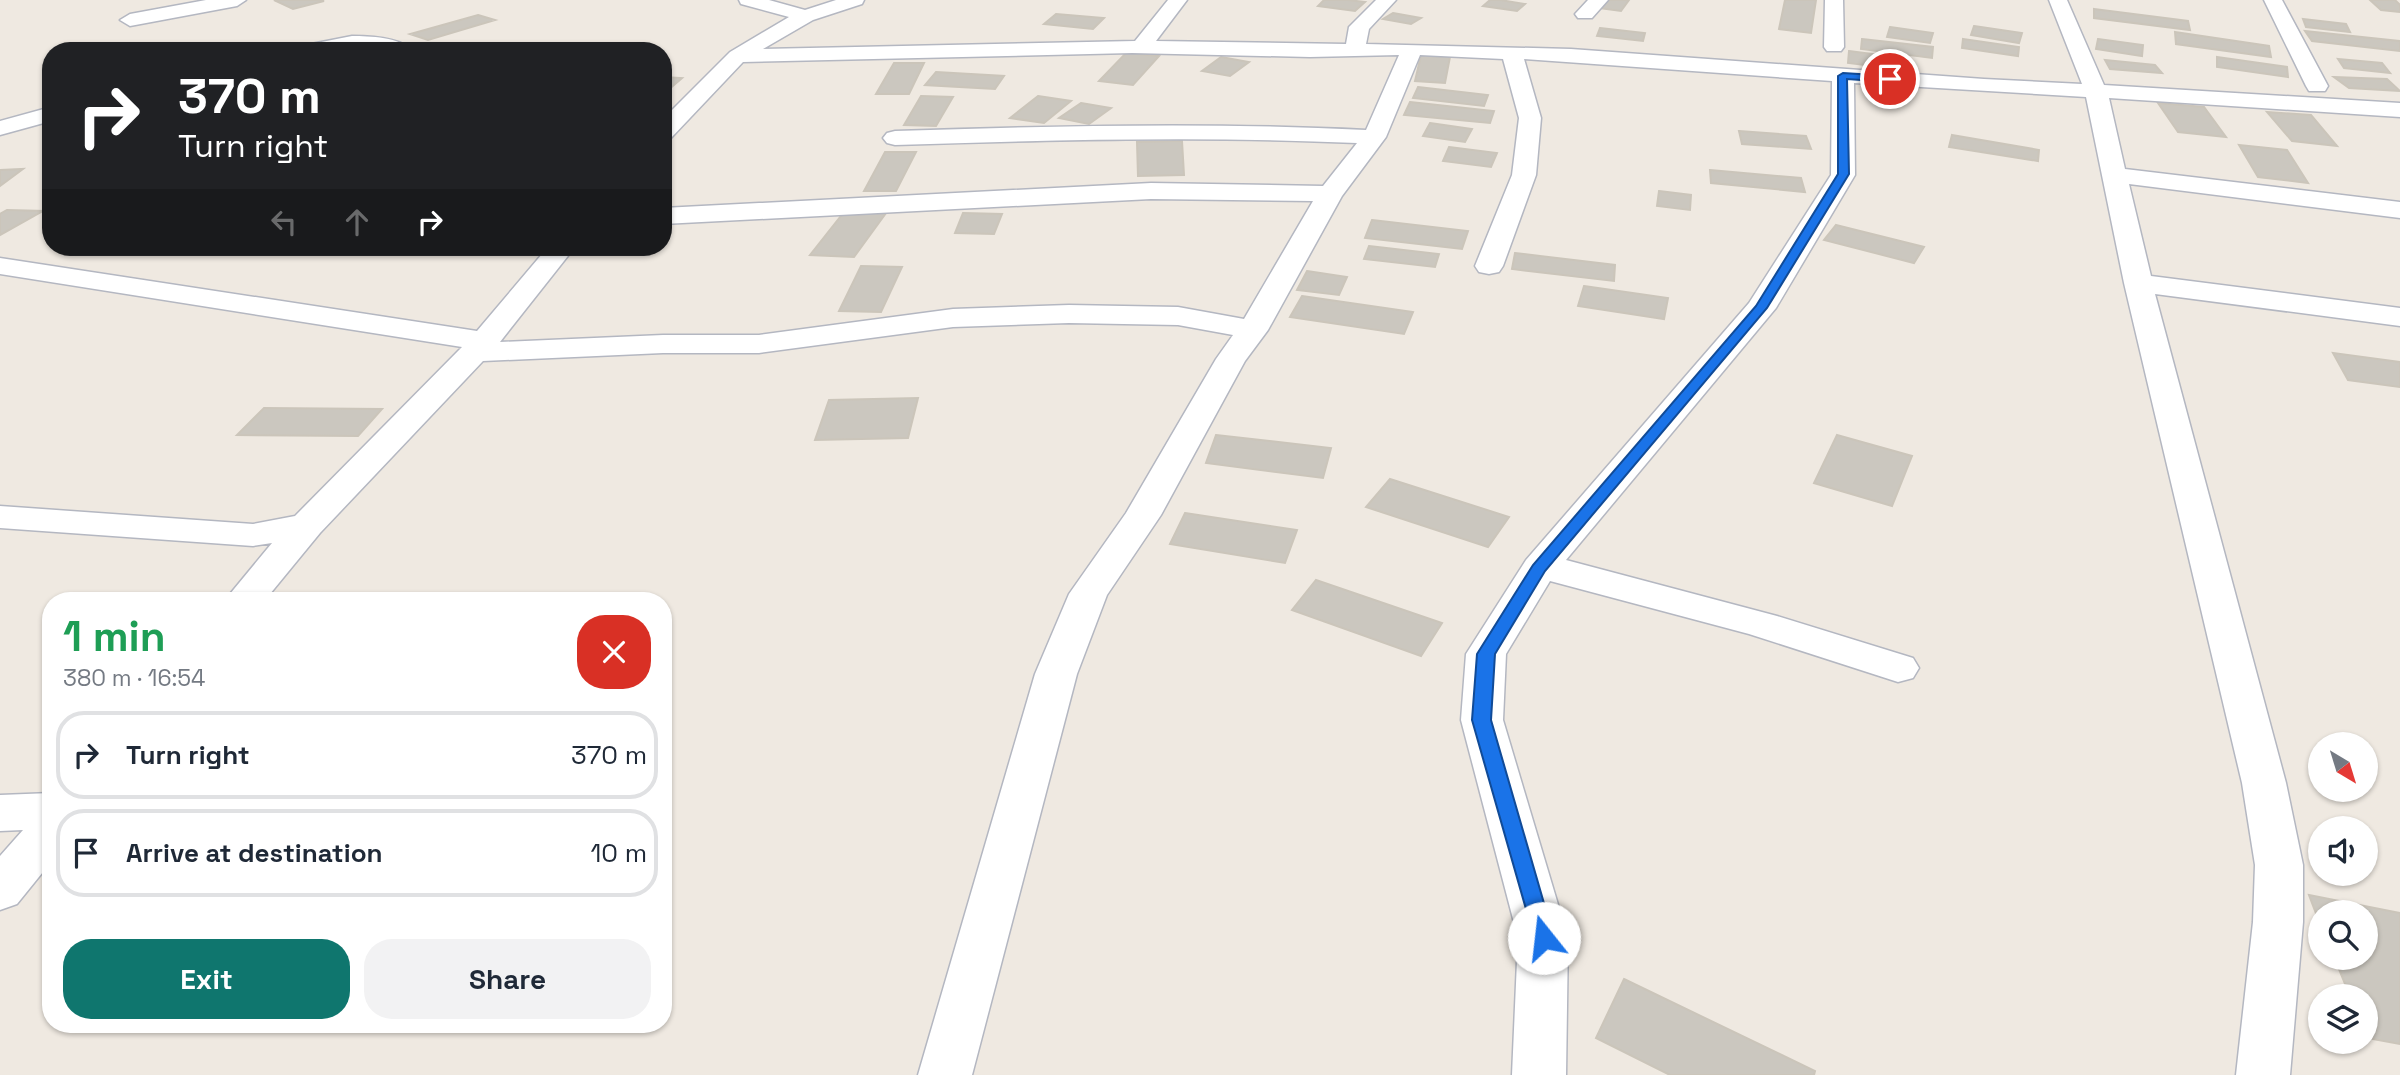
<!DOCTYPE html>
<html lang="en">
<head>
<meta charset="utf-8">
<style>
	body { margin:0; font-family:"Space Grotesk",sans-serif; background:#f2f2f3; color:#1f2937; height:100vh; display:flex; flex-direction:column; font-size:26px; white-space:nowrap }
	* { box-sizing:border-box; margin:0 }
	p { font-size:23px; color:#747a83 }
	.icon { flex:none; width:38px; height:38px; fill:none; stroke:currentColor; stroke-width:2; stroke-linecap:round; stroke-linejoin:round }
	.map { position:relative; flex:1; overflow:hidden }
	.drawer { position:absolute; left:42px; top:592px; width:630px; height:441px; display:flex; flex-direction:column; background:#fff; border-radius:28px; box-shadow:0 2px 5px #0004 }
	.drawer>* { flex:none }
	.guide { position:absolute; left:42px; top:42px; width:630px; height:214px; border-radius:28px; box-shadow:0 2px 5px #0004; background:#202124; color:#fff; overflow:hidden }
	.needle { width:46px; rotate:142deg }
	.tools { position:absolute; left:2308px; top:732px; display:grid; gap:14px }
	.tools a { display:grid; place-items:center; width:70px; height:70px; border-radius:50%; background:#fff; box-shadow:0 2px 5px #0004; font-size:35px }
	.pin { position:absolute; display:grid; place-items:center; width:60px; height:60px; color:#fff; margin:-30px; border:4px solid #fff; border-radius:50%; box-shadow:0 2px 7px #0007 }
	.me { position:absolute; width:77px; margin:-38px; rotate:344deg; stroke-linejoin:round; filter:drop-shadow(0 0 5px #0008) }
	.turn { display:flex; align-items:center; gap:24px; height:147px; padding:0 21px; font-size:32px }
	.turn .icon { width:91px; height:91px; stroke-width:2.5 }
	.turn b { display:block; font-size:49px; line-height:60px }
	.lanes { display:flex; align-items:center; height:66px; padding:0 21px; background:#0003; justify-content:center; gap:35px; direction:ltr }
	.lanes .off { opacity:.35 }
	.round { display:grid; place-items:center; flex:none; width:74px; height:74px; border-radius:28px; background:#f2f2f3 }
	.head { display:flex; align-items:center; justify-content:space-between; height:119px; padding:0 21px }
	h1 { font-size:42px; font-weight:600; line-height:52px; color:#1e9e55 }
	.primary-button { display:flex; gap:14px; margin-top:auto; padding:14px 21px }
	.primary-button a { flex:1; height:80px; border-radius:28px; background:#0f766e; color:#fff; font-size:28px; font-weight:600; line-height:80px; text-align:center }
	.primary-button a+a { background:#f2f2f3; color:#1f2937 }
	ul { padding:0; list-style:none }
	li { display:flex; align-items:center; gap:21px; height:88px; margin:0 14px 10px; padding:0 7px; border:4px solid #e0e1e3; border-radius:28px }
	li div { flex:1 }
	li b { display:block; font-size:26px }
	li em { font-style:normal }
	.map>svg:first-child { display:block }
	.building { fill:#cbc7bf; stroke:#cbc5ba; stroke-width:2 }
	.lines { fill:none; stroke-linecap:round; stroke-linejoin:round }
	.street-casing { stroke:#b4b7c1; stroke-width:3 }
	.street { fill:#fff; fill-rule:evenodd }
	.route { fill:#1a73e8; stroke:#114b97; stroke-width:2 }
</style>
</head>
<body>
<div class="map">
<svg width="2400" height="1075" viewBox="0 0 2400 1075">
	<rect width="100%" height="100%" fill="#efe9e1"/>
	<!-- building -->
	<path class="building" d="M274,0H320L324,1L293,9Z
		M1324,0H1348L1365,2L1355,11L1318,6Z
		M1490,0H1500L1525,4L1517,11L1483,6Z
		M1605,0H1629L1621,11L1599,8Z
		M1785,0H1816L1811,33L1779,29Z
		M2370,0H2395L2400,5V12L2381,10Z
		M2094,9L2188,21L2190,30L2094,18Z
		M1393,13L1421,18L1411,24L1383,19Z
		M1056,14L1104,18L1093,29L1044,24Z
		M478,15L495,20L428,40L410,34Z
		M2303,19L2346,24L2350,32L2306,27Z
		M1974,26L2022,33L2019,43L1971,35Z
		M1890,27L1933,33L1930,43L1887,37Z
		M1600,28L1645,33L1643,41L1597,36Z
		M2305,31L2400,41V51L2312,41Z
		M2175,32L2269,46L2271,57L2176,44Z
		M1862,39L1933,47L1932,58L1861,49Z
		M1963,39L2019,47L2018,56L1962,48Z
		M2098,39L2143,45L2142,56L2096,49Z
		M1849,51L1881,55L1880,67L1848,63Z
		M1126,53L1159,56L1133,85L1099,81Z
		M1421,55L1450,57L1445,83L1415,81Z
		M1221,57L1249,62L1230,76L1202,71Z
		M2217,57L2287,67L2288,77L2217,67Z
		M2338,59L2382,63L2390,73L2344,68Z
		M2105,60L2155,65L2162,73L2110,69Z
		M894,63H924L909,94H876Z
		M936,72L1004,76L995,89L925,85Z
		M663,77L682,78L667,91H663Z
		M2334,77L2387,79L2400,91L2349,88Z
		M1418,87L1488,95L1484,106L1413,98Z
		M921,96L953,97L936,126L904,125Z
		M1038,96L1071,101L1044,123L1010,118Z
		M1410,102L1494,111L1490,123L1404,115Z
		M1081,103L1111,108L1089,124L1059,118Z
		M2158,103L2204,107L2226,137L2178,132Z
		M2267,112L2311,115L2337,146L2292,141Z
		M1430,123L1472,129L1465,142L1423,136Z
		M1739,131L1806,136L1811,149L1742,144Z
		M1952,135L2039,150L2038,161L1949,147Z
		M1182,141L1184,175L1138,176L1137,142Z
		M2239,145L2287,150L2308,183L2258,177Z
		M1449,147L1497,153L1491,167L1443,161Z
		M885,152H916L896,191H864Z
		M23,169L0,186V170Z
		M1710,170L1801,178L1805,192L1711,183Z
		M1659,191L1691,195L1690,210L1657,206Z
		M848,207L889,209L854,257L810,255Z
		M7,210L43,211L0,235V214Z
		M963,213L1002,214L994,234L955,233Z
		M1372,220L1468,231L1462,249L1365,238Z
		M1836,225L1924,247L1914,263L1824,240Z
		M1369,246L1439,254L1435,267L1364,259Z
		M1515,253L1615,265L1614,281L1512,269Z
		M861,266L902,267L881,312L839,311Z
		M1307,271L1347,277L1339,295L1297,290Z
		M1584,286L1668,298L1664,319L1578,306Z
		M1302,296L1413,312L1404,334L1290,317Z
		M2333,353L2400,362V387L2348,380Z
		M918,398L908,438L815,440L829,400Z
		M264,408L382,409L358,436L237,435Z
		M1216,435L1331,448L1323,478L1206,463Z
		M1837,435L1912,456L1892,506L1814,483Z
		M1390,479L1509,517L1488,547L1366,507Z
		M1185,513L1297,530L1285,563L1170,544Z
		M1316,580L1442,623L1421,656L1292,610Z
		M2309,895L2400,913V1044L2367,1038L2366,996H2350L2334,957H2366V912H2320V924Z
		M1624,979L1815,1071L1814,1075H1670L1596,1038Z"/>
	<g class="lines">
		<defs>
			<path id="street" d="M206,0H246L237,6L130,26L120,20L130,14Z
				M739,0H769L805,10L836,0H864L862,4L813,20L763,49L1135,41L1168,0H1187L1156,41L1346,44L1349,27L1376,0H1396L1369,29L1366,44L1571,49L1984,79L2082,84L2049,0H2067L2104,85L2400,103V117L2109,98L2125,169L2400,202V218L2129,184L2151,276L2400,308V326L2155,294L2286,783L2303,865V922L2290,1075H2236L2253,922L2255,865L2242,783L2124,283L2086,97L1854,83L1855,175L1776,308L1566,560L1777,616L1913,658L1919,668L1913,678L1898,682L1749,634L1550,581L1506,654L1503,720L1568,938L1566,1075H1512L1518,938L1461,720L1466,654L1526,560L1749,303L1831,175L1832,81L1524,59L1541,118L1536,175L1503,266L1499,272L1489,274L1479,272L1475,266L1512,175L1519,118L1503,59L1420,55L1386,137L1342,196L1268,330L1245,361L1161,515L1107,595L1077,674L972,1075H918L1035,674L1069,594L1126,513L1216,359L1233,335L1178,325L1069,323L953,327L759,353H663L483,361L320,533L265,600H225L272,543L253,546L0,528V506L253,524L295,516L462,347L0,274V258L477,331L548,247H575L500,342L663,335H759L953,309L1069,305L1178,307L1244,319L1313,201L1151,199L663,224V208L1151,183L1323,186L1357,143C1203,136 1049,140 895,145L887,143L883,138L887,133L895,131C1052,126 1208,122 1366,130L1399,55L1310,57L1132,53L743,62L671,138L663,140V119L730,52L789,17L741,4Z
				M1588,0H1608L1592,18H1578L1575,14Z
				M1825,0H1843L1844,47L1841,51H1827L1824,47Z
				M2264,0H2282L2328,86L2325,91H2309L2306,86Z
				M352,36C369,36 401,37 412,51L352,48L293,51L296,47Z
				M51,107V121L0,135V121Z
				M51,793V862L17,904L0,910V856L23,830L0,831V795Z"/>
		</defs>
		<!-- street casing -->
		<use href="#street" class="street-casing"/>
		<!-- street -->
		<use href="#street" class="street"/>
	</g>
	<!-- route -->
	<path class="route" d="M1843,73L1890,76L1894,79L1890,82L1847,79L1849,174L1767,308L1545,571L1495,654L1491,720L1554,938L1551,944L1544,947L1536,944L1472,720L1477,654L1533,565L1756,306L1838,174V76Z"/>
</svg>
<div class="tools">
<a><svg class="needle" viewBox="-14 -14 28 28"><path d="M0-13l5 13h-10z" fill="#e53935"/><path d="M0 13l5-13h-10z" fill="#747a83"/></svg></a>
<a><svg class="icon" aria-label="sound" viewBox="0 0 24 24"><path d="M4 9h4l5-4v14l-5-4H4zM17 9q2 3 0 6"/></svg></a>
<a><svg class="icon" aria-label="search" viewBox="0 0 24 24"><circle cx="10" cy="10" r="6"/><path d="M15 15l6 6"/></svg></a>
<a><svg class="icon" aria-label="layers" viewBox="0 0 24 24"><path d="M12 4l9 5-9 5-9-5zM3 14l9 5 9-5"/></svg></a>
</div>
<div class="pin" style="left:1890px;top:79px;background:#d93025"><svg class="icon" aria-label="arrive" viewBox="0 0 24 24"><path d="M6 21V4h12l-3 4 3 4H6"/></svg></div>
<svg class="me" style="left:1544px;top:938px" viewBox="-20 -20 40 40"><circle r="19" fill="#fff"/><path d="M0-13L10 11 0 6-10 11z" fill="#1a73e8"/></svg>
<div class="guide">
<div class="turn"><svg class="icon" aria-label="right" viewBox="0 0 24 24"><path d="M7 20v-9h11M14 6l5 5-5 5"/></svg><div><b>370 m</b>Turn right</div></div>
<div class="lanes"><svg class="icon off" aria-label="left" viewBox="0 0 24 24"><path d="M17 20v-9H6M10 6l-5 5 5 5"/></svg><svg class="icon off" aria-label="ahead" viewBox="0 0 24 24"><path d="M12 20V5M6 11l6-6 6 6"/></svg><svg class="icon" aria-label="right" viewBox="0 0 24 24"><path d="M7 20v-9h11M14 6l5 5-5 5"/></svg></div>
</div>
<section class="drawer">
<div class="head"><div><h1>1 min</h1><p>380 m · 16:54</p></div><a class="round" style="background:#d93025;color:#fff"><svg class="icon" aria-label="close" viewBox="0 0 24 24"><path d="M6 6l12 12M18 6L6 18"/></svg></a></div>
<ul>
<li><svg class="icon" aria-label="right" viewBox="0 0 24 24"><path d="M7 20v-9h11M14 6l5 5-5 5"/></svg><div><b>Turn right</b></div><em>370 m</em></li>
<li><svg class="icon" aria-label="arrive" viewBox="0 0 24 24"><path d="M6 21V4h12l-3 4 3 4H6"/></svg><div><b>Arrive at destination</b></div><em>10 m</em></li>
</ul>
<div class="primary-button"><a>Exit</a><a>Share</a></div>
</section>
</div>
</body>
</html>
